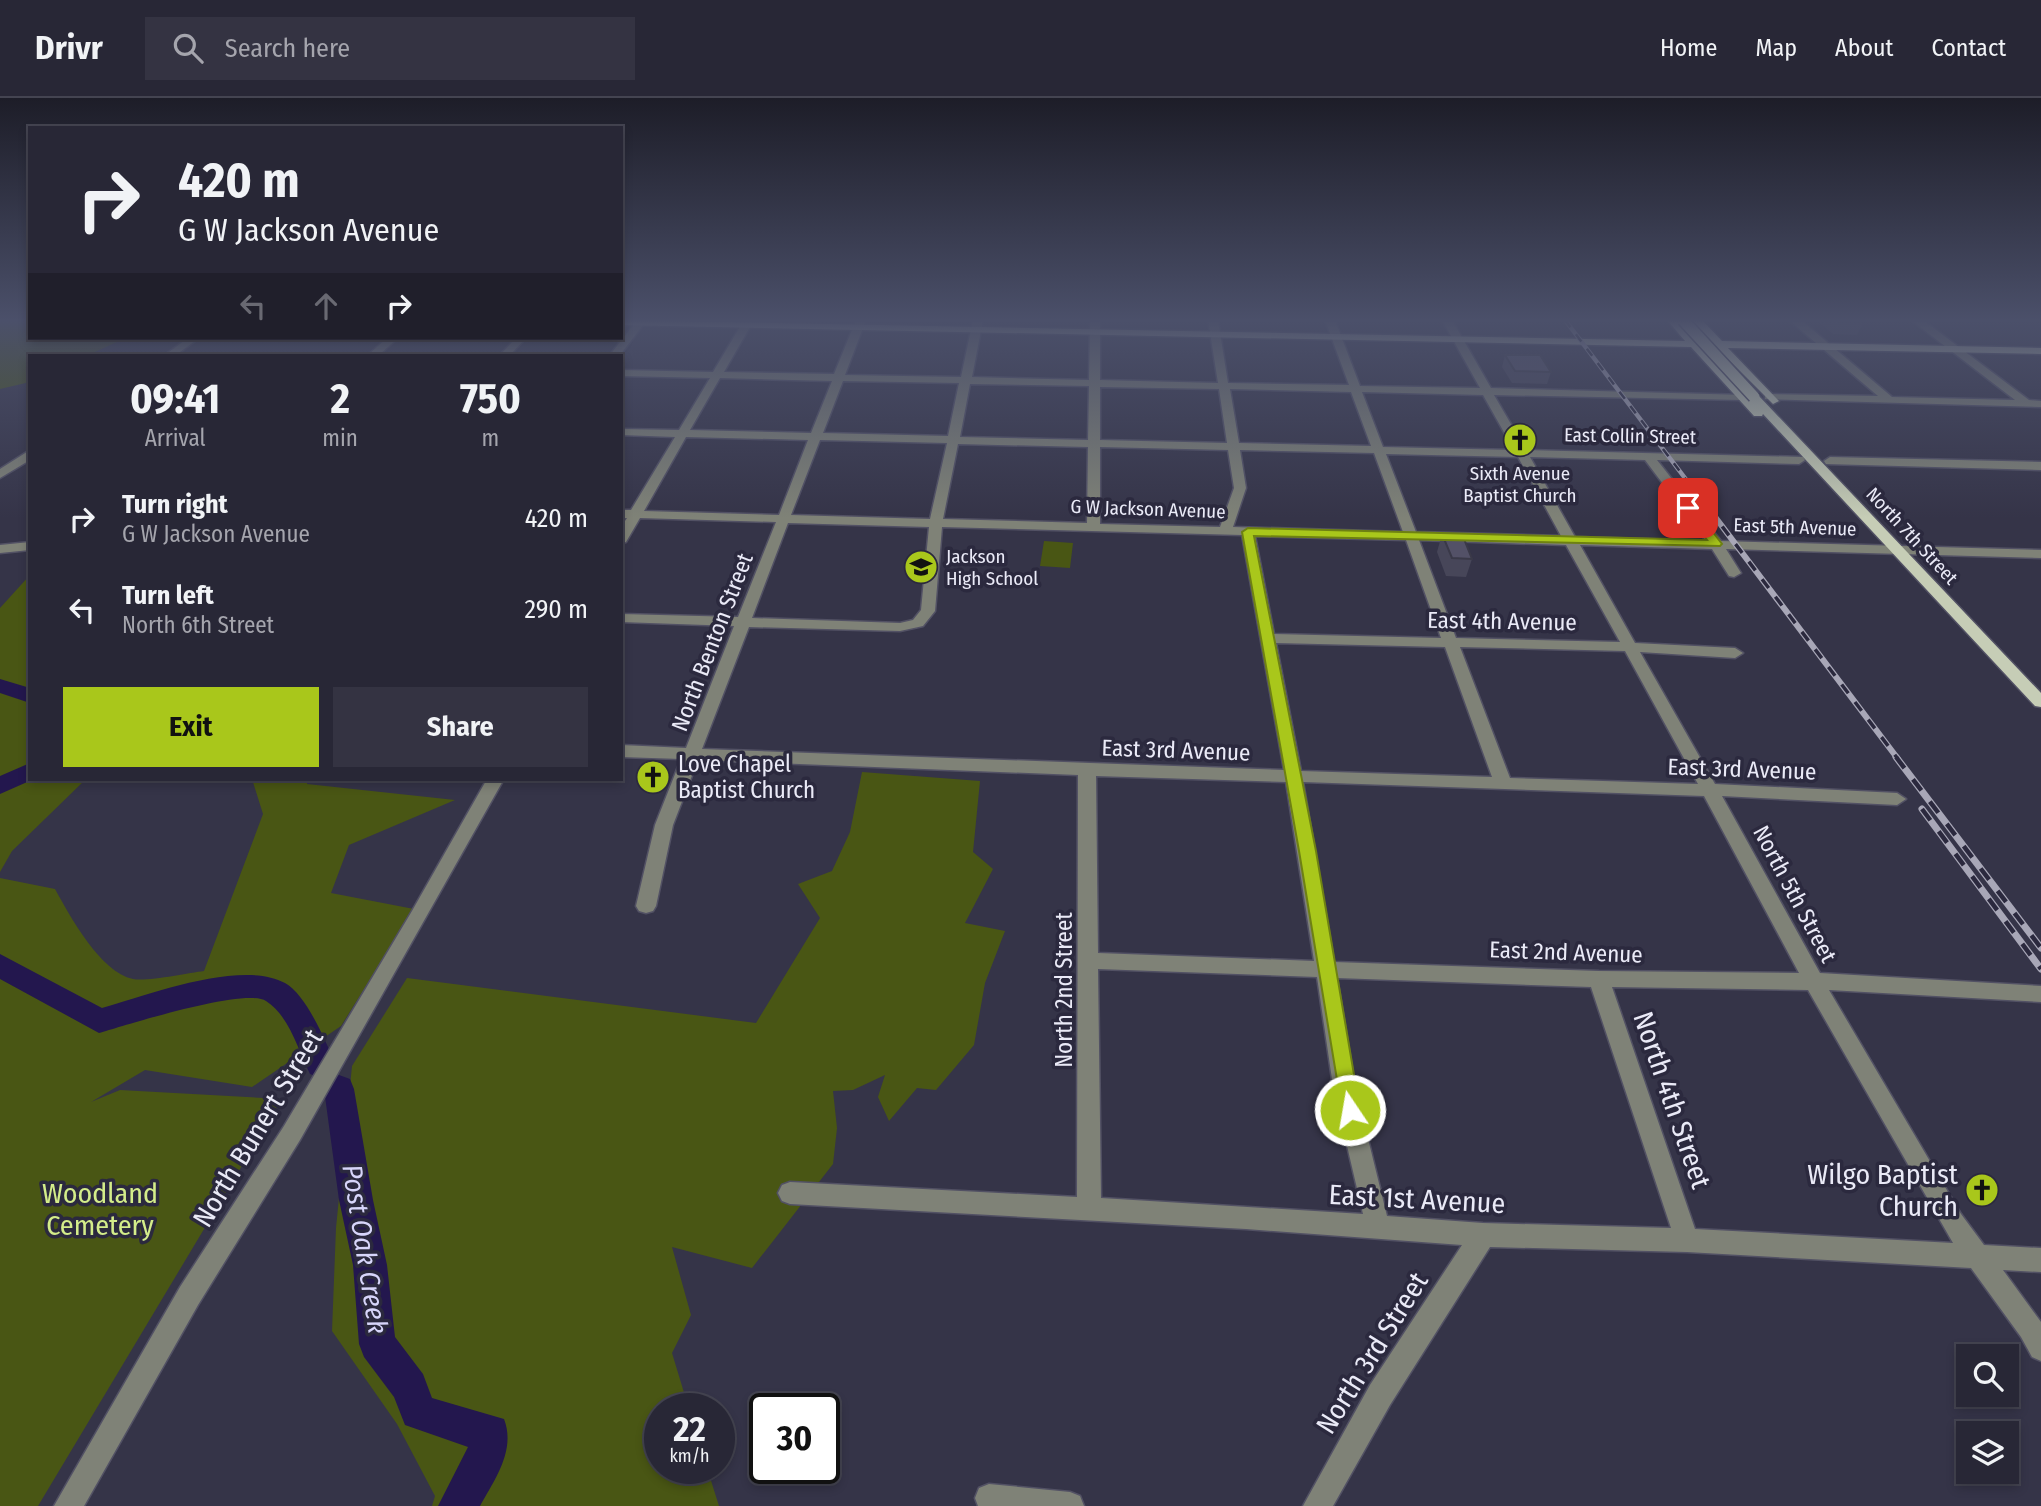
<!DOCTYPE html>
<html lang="en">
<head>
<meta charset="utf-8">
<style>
	body { margin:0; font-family:"Fira Sans Condensed",sans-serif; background:#343342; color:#f1f3f6; height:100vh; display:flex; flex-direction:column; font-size:26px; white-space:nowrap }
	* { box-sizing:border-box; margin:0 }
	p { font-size:23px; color:#a5a5ad }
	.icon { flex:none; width:38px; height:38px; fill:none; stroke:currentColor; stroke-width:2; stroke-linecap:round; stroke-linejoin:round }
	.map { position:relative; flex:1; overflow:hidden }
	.drawer { position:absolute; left:28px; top:256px; width:595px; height:427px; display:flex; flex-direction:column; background:#282736; border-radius:0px; box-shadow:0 4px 10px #0003,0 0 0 2px #444451 }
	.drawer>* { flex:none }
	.top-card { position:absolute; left:28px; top:28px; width:595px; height:214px; border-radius:0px; box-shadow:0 4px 10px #0003,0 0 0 2px #444451; background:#282736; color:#f1f3f6; overflow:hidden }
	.controls { position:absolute; left:1956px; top:1246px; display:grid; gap:14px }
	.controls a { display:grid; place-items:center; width:63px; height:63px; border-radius:0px; background:#282736; box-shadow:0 4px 10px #0003,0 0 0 2px #444451; font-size:35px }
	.speed { position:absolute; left:644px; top:1295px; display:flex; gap:14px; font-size:35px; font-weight:700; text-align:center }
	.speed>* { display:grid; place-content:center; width:91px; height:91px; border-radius:50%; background:#282736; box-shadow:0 4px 10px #0003,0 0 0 2px #444451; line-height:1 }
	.speed small { font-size:18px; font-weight:400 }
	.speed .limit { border:4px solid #111; border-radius:10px; background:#fff; color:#111 }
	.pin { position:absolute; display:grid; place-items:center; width:60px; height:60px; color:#fff; margin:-30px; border-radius:14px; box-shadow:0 4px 10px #0006 }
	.me { position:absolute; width:77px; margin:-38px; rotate:348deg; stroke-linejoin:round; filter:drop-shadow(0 0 5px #0008) }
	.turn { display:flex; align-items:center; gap:24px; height:147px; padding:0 35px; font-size:32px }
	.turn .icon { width:91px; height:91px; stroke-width:2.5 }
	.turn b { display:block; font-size:49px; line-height:60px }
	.lanes { display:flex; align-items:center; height:66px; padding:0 35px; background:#0003; justify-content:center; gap:35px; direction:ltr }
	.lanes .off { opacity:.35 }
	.eta { display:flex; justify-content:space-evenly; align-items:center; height:119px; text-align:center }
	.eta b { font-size:42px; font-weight:700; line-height:49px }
	.primary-button { display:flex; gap:14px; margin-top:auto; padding:14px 35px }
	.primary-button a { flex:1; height:80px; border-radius:0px; background:#a9c71b; color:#111; font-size:28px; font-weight:700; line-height:80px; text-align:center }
	.primary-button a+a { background:#343342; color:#f1f3f6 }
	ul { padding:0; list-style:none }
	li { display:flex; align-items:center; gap:21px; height:91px; padding:0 35px }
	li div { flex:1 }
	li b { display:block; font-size:26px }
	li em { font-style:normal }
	header { display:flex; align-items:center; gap:42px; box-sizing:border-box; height:98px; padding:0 35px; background:#282736; border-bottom:2px solid #444451 }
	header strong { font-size:33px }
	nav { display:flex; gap:38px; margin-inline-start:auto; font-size:24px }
	.search { width:490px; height:63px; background:#343342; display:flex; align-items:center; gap:18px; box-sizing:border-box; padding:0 24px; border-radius:0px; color:#a5a5ad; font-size:26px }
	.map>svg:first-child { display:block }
	.green { fill:#495614 }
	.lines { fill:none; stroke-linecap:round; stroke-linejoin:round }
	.river { fill:#23174e; fill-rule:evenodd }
	.minor-casing { stroke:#525164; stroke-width:3 }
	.major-casing { stroke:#525164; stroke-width:3 }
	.minor { fill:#7f8277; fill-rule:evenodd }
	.major { fill:#c6cdb6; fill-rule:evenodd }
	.rail-far2-casing { stroke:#a8a7b7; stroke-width:4.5 }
	.rail-far1-casing { stroke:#a8a7b7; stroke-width:6 }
	.rail-casing { stroke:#a8a7b7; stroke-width:7 }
	.rail-far2 { stroke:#2b293e; stroke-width:2.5; stroke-dasharray:9; stroke-linecap:butt }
	.rail-far1 { stroke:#2b293e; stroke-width:3.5; stroke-dasharray:11; stroke-linecap:butt }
	.rail { stroke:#2b293e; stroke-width:4.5; stroke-dasharray:14; stroke-linecap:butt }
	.major-bridge-casing { stroke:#525164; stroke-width:14; stroke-linecap:butt }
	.major-bridge { stroke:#c6cdb6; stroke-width:11 }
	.wall { fill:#474659 }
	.building { fill:#535167; stroke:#3a3948; stroke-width:2 }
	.route { fill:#a9c71b; stroke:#6e8112; stroke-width:2 }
	.labels { text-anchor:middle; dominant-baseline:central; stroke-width:7; stroke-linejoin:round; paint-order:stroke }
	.far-street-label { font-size:19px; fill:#eaeaf7; stroke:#2b293e }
	.far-poi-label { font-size:19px; fill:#eaeaf7; stroke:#2b293e }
	.street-label { font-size:23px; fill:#eaeaf7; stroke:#2b293e }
	.poi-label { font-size:23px; fill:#eaeaf7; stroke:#2b293e; text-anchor:start }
	.near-street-label { font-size:28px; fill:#eaeaf7; stroke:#2b293e }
	.near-poi-label { font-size:28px; fill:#eaeaf7; stroke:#2b293e; text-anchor:end }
	.near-park-label { font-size:28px; fill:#d4ed8a; stroke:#2b293e }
	.near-water-label { font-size:28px; font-style:italic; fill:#d7d5fa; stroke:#2b293e }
</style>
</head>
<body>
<header>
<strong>Drivr</strong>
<div class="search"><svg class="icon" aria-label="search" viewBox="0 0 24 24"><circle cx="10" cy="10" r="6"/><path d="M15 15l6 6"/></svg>Search here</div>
<nav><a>Home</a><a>Map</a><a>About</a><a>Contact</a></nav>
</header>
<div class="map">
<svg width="2041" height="1408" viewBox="0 0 2041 1408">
	<rect width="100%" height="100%" fill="#353448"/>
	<!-- green -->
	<path class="green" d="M0,222H30V240H126L88,257H30V284L0,291Z
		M1044,443L1073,445L1070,470L1040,468Z
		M30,477V681H86L12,753L0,774V510Z
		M862,674L980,683L973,754L993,771L965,825L1005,833L985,885L974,947L936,992L917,990L889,1023L878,999L885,977L853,992L833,993L837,1030L833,1066L752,1170L672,1149L691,1217L672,1255L689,1311H660V1370H707L719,1408H432L435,1398L397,1326L332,1233L336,1130L352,968L407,880L756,925L820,820L798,786L832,773L850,734Z
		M252,681H307V686L455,702L349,747L331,795L414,811L341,928L252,989L145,972L91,1004L120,992L282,1001L38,1408H0V780L55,791C70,818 100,874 133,881C146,884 188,875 204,873L263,716Z"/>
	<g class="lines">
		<!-- river -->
		<path class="river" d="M0,581L30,590V605L0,595Z
			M30,665V681H34L0,696V678Z
			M0,856L102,910C148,897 241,861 285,885C307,897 326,945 336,967L332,976L321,980L310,976C299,954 289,917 266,903C245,889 127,927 99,935L0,881Z
			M339,977L350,981L354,991L373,1102L387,1167L395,1239L423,1276L432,1300L504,1321C516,1352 495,1381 480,1408H438L468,1349L405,1327L394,1299L364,1259L359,1246L353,1167L339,1102L324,991L328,981Z"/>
		<defs>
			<path id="minor" d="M637,222H647L620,257H610Z
				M744,222H754L724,274L834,276L856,222H866L845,277L961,279L973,222H983L972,279L1089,282L1090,222H1100V282L1218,285L1208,222H1218L1228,285L1349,287L1325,222H1335L1360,288L1480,290L1442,222H1452L1491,290L1746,297V301L1742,302L1494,297L1526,352L1803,359L1805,362L1799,366L1657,362L1721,443L2041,452V460L1726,451L1741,475L1734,479L1729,478L1712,451L1580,447L1635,545L1735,550L1743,555L1735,560L1640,554L1715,686L1897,695L1906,701L1897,707L1722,698L1820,875L2041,888V904L1829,892L1961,1116L1984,1147L2041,1150V1174L2003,1172L2041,1224V1263L2032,1259L2021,1239L1971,1170L1687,1154L1490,1149L1390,1307L1333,1408H1303L1370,1287L1462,1147L1246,1131L790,1106L782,1103L778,1095L782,1087L790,1084L1077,1099L1078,677L698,662L673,727L656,808L653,813L646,815L639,813L636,808L655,727L681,661L621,659V647L686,650L734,528L621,524V516L738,519L776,424L640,420L626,444L621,445V429L627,420H621V412H631L675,339L621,337V331L679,332L710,280L621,278V272L713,274ZM720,280L832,283L811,335L690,332ZM843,283L959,285L948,338L823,335ZM970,286L1089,288L1088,342L960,339ZM1100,289L1219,291L1227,345L1100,342ZM1230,291L1351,294L1371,348L1239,345ZM1362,294L1483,297L1514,352L1383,349ZM686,339L808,342L779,417L644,413ZM820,342L947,345L930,421L791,417ZM958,346L1088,349L1087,425L943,421ZM1100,349L1228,352L1234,390L1220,429L1100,426ZM1240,352L1374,355L1403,434L1233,429L1246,390ZM1386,356L1518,359L1561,438L1416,434ZM1530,359L1645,362L1706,443L1575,439ZM788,425L929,429L921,512L913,522L900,525L752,520ZM942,429L1242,437L1284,672L702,651L749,529L900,533L923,528L935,513ZM1255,438L1406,442L1441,540L1274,536ZM1419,442L1566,447L1620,544L1456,540ZM1276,545L1445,549L1492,679L1301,673ZM1460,549L1625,553L1698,686L1510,680ZM1096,678L1286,684L1314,863L1098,855ZM1303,684L1704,698L1799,875L1599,873L1334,864ZM1098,871L1317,879L1333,988L1363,1116L1101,1100ZM1337,880L1591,889L1671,1130L1483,1125L1387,1118L1355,988ZM1612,889L1808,892L1953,1145L1695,1131Z
				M1789,222H1801L1892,299L2015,302L1911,222H1923L2029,302L2041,303V309L1765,301V297L1769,296L1878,298Z
				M188,240H199L176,257H165Z
				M387,240H398L379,257H368Z
				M516,240H526L510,257H500Z
				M30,352V362L0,380V371Z
				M1830,359L2041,364V372L1826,366L1824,363Z
				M30,444V452L0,455V447Z
				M487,681H504L300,1042L198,1207L84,1408H54L180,1189L284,1028L412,813Z
				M989,1386L1070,1394L1080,1398L1084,1408H978L975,1400L979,1390Z"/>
			<path id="major" d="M621,222L1685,243L1667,222H1678L1697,243H1711L1691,222H1702L1722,243L2041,250V256L1728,250L1777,301L1779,303L1773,306L1716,249H1702L1748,299L1758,297L2041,595V609L2035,608L1763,316L1762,318H1754L1691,249L621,227Z"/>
		</defs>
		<!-- minor casing -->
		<use href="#minor" class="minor-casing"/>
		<!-- major casing -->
		<use href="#major" class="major-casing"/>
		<!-- minor -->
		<use href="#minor" class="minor"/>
		<!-- major -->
		<use href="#major" class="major"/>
		<defs>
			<path id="rail-far2" d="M1565,222L1710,413"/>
			<path id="rail-far1" d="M1709,411L1898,661"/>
			<path id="rail" d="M1896,659L2041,850
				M1922,711L2041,871"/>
		</defs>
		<!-- rail-far2 casing -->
		<use href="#rail-far2" class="rail-far2-casing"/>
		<!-- rail-far1 casing -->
		<use href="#rail-far1" class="rail-far1-casing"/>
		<!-- rail casing -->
		<use href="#rail" class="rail-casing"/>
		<!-- rail-far2 -->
		<use href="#rail-far2" class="rail-far2"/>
		<!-- rail-far1 -->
		<use href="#rail-far1" class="rail-far1"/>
		<!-- rail -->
		<use href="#rail" class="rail"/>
		<defs>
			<path id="major-bridge" d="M1683,222L1754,299"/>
		</defs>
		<!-- major-bridge casing -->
		<use href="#major-bridge" class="major-bridge-casing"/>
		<!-- major-bridge -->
		<use href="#major-bridge" class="major-bridge"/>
	</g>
	<!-- wall -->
	<path class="wall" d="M1820,222H1860L1863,225L1857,237L1833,236L1819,224Z
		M1505,257L1551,274L1547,286L1512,285L1502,269Z
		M1442,436L1472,461L1466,479L1446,478L1437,454Z"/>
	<!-- building -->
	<path class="building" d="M1836,222H1860L1863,225L1838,224Z
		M1505,257H1540L1551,274L1515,273Z
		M1442,436H1462L1472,461L1452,460Z"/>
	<!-- sky -->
	<linearGradient id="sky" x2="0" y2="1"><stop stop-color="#1d1d28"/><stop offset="0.53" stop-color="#4b506a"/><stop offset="1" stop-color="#4b506a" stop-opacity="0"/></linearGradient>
	<rect width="2041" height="420" fill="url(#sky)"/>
	<!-- route -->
	<path class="route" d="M1684,408H1693L1722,446L1720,448L1254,438L1316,753L1360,1012L1357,1018L1350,1021L1343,1018L1299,753L1242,434L1248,430L1707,442L1683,410Z"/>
	<!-- icons -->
	<defs>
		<symbol id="church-disc" viewBox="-11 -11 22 22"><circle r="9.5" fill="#a9c71b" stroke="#2b293e"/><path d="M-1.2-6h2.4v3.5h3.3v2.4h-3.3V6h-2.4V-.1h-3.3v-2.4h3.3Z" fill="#111"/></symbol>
		<symbol id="school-disc" viewBox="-11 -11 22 22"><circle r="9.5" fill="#a9c71b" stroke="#2b293e"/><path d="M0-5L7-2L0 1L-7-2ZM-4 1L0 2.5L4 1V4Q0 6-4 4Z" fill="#111"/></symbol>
	</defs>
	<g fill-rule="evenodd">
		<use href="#church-disc" x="1501" y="323" width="38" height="38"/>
		<use href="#school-disc" x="902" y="450" width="38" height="38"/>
		<use href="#church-disc" x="634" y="660" width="38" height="38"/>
		<use href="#church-disc" x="1963" y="1073" width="38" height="38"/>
	</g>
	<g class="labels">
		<!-- far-street labels -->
		<g class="far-street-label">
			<text transform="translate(1630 338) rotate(1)">East Collin Street</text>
			<text transform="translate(1148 411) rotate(2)">G W Jackson Avenue</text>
			<text transform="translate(1795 429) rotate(2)">East 5th Avenue</text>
			<text transform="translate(1912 438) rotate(47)">North 7th Street</text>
		</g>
		<!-- far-poi labels -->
		<g class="far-poi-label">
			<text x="1520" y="375">Sixth Avenue<tspan x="1520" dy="22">Baptist Church</tspan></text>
			<text x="946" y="458" text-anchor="start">Jackson<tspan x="946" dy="22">High School</tspan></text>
		</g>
		<!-- street labels -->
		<g class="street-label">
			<text transform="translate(1502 523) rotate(1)">East 4th Avenue</text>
			<text transform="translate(712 544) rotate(-69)">North Benton Street</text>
			<text transform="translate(1176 652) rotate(2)">East 3rd Avenue</text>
			<text transform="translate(1742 671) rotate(2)">East 3rd Avenue</text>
			<text transform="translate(1795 796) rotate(62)">North 5th Street</text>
			<text transform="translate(1566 854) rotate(2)">East 2nd Avenue</text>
			<text transform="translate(1064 892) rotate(-90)">North 2nd Street</text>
		</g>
		<!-- poi labels -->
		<g class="poi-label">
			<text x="678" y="666">Love Chapel<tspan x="678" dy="26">Baptist Church</tspan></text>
		</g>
		<!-- near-street labels -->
		<g class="near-street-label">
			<text transform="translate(1672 1002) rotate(71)">North 4th Street</text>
			<text transform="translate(258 1030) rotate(-59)">North Bunert Street</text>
			<text transform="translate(1417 1101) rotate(3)">East 1st Avenue</text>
			<text transform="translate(1372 1255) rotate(-58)">North 3rd Street</text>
		</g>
		<!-- near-poi labels -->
		<g class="near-poi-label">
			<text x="1958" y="1076">Wilgo Baptist<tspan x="1958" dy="32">Church</tspan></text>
		</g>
		<!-- near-park labels -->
		<g class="near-park-label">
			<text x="100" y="1095">Woodland<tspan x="100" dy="32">Cemetery</tspan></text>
		</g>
		<!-- near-water labels -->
		<g class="near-water-label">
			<text transform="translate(365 1151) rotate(81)">Post Oak Creek</text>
		</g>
	</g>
</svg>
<div class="controls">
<a><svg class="icon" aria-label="search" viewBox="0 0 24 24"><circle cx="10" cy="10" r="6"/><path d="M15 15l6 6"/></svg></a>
<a><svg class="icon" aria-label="layers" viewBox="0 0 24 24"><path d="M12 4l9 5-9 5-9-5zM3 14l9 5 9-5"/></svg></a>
</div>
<div class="speed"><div>22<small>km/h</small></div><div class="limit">30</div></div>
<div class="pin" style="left:1688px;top:410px;background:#d93025"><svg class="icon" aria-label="arrive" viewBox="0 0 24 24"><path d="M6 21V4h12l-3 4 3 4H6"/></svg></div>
<svg class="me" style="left:1350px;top:1012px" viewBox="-20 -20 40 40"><circle r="17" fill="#a9c71b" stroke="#fff" stroke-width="3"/><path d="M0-11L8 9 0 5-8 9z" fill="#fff"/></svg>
<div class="top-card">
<div class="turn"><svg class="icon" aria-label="right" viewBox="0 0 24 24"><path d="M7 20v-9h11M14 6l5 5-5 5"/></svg><div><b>420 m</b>G W Jackson Avenue</div></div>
<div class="lanes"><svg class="icon off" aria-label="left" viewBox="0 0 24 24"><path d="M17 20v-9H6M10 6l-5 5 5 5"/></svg><svg class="icon off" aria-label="ahead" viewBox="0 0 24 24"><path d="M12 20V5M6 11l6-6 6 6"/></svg><svg class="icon" aria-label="right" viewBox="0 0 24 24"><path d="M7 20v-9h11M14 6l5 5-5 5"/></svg></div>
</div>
<section class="drawer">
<div class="eta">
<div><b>09:41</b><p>Arrival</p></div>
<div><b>2</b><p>min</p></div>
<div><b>750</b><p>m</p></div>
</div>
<ul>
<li><svg class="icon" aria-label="right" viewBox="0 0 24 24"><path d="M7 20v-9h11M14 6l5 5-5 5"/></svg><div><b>Turn right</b><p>G W Jackson Avenue</p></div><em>420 m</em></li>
<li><svg class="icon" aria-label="left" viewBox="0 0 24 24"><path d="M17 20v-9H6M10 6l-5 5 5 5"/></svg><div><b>Turn left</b><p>North 6th Street</p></div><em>290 m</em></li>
</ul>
<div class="primary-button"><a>Exit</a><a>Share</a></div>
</section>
</div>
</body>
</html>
